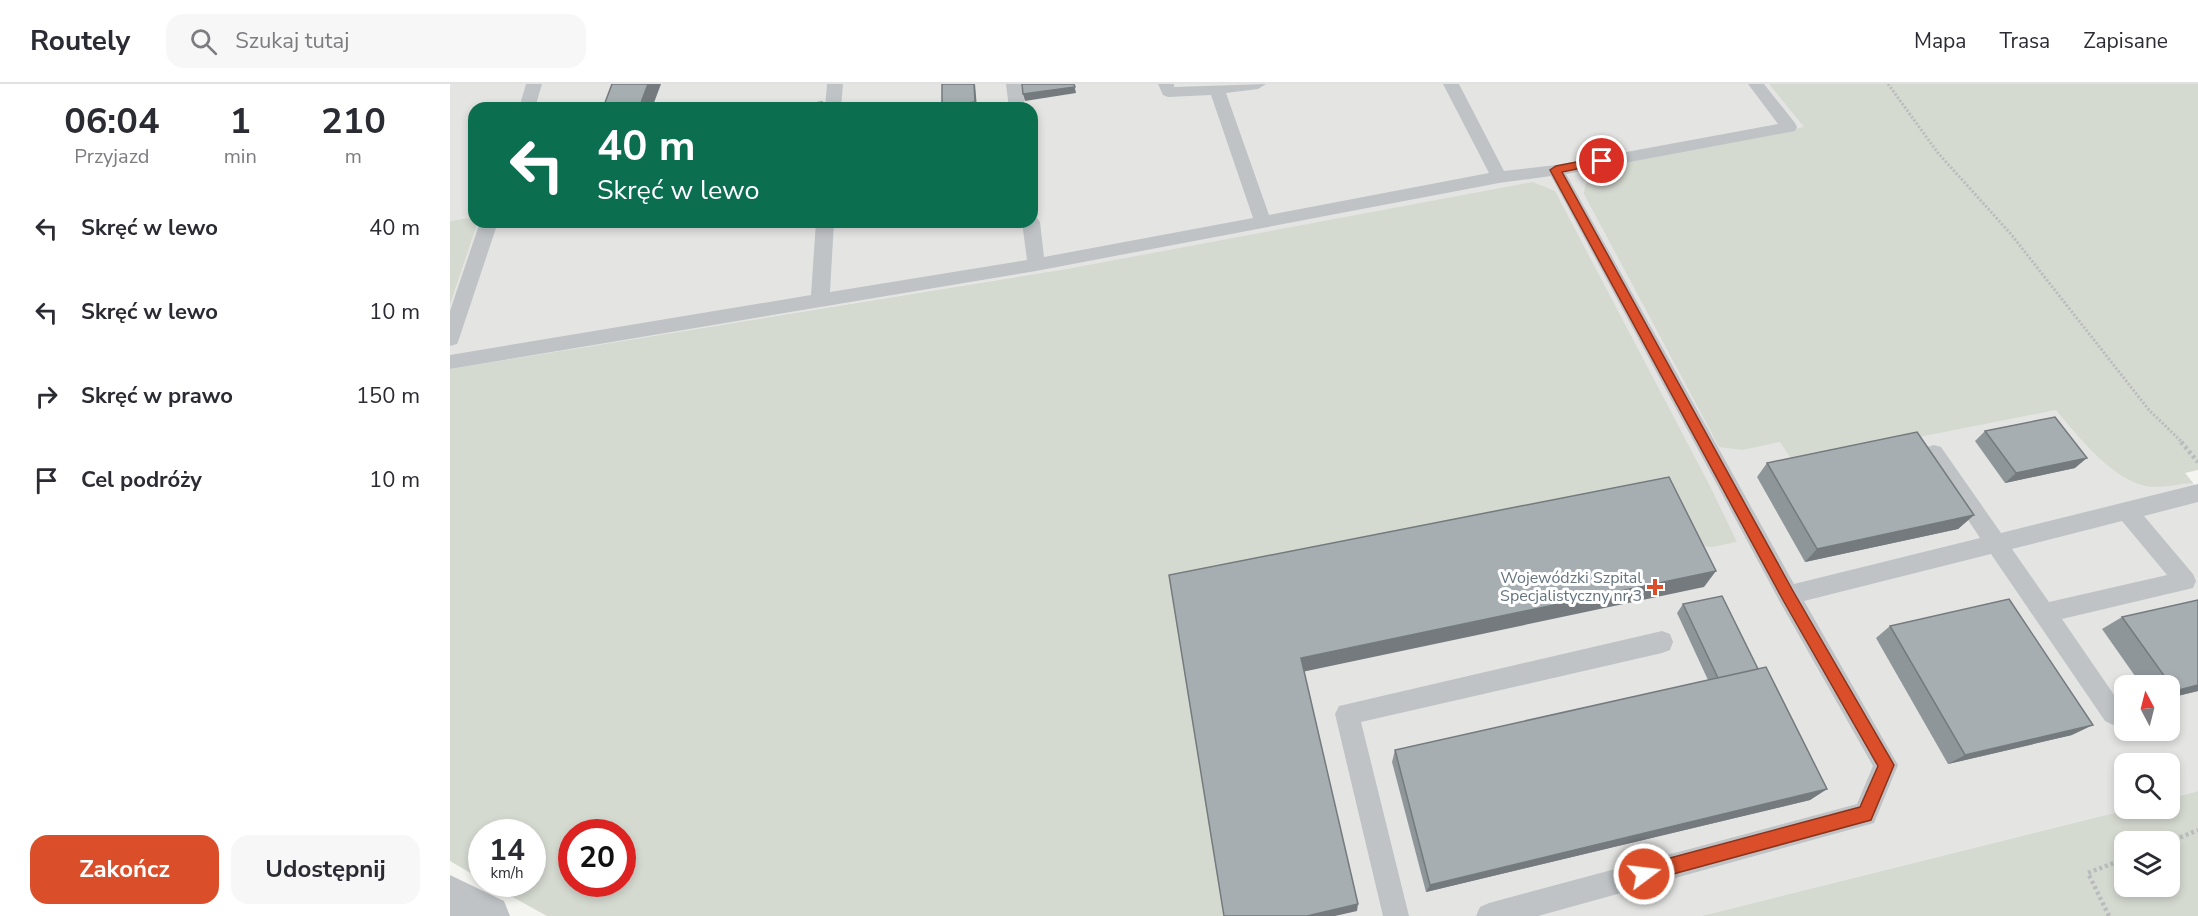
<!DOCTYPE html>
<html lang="pl">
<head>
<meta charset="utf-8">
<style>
	body { margin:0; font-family:"Nunito Sans",sans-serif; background:#f7f7f7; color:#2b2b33; height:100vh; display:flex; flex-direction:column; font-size:22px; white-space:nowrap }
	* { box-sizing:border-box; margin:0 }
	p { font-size:20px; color:#7c7c81 }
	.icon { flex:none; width:33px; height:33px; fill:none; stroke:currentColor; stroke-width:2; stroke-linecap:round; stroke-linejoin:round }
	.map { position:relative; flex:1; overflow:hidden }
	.details { display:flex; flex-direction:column; background:#fff; width:450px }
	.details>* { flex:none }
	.top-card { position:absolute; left:18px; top:18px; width:570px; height:126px; border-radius:18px; box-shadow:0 3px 9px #0003; background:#0b6e4f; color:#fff; overflow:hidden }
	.needle { width:39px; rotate:353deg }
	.controls { position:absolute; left:1664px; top:591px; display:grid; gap:12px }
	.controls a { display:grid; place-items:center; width:66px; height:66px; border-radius:12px; background:#fff; box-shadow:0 3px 9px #0003; font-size:30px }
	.speed { position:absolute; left:18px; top:735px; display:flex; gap:12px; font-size:30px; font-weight:700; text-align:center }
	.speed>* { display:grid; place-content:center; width:78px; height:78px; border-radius:50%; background:#fff; box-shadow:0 3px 9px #0003; line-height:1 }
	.speed small { font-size:15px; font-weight:400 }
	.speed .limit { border:9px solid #d22; background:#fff; color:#111 }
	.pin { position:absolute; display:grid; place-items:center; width:51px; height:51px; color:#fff; margin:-26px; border:3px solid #fff; border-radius:50%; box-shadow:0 2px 6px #0007 }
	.me { position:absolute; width:66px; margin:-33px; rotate:75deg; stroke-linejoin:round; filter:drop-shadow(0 0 4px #0008) }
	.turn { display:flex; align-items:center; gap:21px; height:126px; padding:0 30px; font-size:27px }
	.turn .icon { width:78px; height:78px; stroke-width:2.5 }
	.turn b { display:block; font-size:42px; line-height:51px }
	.eta { display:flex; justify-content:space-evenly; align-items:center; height:102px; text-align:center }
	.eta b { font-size:36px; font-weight:700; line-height:42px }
	.primary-button { display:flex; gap:12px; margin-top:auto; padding:12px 30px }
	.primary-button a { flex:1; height:69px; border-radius:18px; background:#da4f29; color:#fff; font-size:24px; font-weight:700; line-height:69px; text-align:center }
	.primary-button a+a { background:#f7f7f7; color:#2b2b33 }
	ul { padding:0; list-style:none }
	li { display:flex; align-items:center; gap:18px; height:84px; padding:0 30px }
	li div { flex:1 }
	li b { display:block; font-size:22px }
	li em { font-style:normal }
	header { display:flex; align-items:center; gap:36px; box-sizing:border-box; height:84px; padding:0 30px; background:#fff; border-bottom:2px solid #e1e1e2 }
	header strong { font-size:28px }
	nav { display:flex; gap:33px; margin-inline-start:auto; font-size:21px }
	.search { width:420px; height:54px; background:#f7f7f7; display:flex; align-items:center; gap:15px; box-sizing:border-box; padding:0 21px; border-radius:18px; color:#7c7c81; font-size:22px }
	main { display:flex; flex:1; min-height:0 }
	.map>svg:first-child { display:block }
	.built { fill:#e4e5e3; fill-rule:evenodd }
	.green { fill:#d5dad1; fill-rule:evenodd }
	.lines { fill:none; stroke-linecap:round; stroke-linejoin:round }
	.path-far1 { stroke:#b9bbbd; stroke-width:3; stroke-dasharray:2 2; stroke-linecap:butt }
	.path { stroke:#b9bbbd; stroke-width:4.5; stroke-dasharray:3 3; stroke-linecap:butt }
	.service { fill:#bfc3c6; fill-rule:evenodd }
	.minor { fill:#bfc3c6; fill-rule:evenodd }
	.wall { fill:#8f9699 }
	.shaded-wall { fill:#747a7d }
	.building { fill:#a6aeb2; stroke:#747a7d; stroke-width:1.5 }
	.route { fill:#da4f29; stroke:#8e331b; stroke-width:1.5 }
	.poi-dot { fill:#da4f29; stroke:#fff; stroke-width:2 }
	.labels { text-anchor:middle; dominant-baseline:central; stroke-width:6; stroke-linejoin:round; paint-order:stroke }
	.poi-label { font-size:16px; fill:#64747f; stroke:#fff; text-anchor:end }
</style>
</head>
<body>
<header>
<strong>Routely</strong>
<div class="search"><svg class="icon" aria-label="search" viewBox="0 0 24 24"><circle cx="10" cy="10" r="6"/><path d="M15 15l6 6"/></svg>Szukaj tutaj</div>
<nav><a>Mapa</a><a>Trasa</a><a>Zapisane</a></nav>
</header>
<main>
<section class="details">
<div class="eta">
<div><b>06:04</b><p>Przyjazd</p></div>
<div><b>1</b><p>min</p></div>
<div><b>210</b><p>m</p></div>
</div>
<ul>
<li><svg class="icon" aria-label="left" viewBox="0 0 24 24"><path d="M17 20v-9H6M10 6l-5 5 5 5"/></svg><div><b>Skręć w lewo</b></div><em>40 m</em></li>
<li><svg class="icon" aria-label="left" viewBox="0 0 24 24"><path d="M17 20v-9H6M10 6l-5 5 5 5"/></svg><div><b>Skręć w lewo</b></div><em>10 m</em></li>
<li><svg class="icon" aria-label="right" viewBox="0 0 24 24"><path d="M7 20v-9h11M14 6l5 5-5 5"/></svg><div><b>Skręć w prawo</b></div><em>150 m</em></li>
<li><svg class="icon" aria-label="arrive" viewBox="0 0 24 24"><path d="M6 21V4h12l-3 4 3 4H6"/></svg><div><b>Cel podróży</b></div><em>10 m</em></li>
</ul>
<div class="primary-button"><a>Zakończ</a><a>Udostępnij</a></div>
</section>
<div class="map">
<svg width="1748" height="832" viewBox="0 0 1748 832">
	<rect width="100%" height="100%" fill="#f4f4f0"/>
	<!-- built -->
	<path class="built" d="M0,0H1416L1748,405V707L1719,715V680H1674V724L1680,725L1251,832H705L621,184L0,285V221L28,138H582V24H24V133L0,137ZM1674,602H1719V646H1674Z"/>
	<!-- green -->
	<path class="green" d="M1319,0H1748V386L1735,389L1743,399C1730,400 1717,403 1705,403C1667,403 1628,352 1606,326L1343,378L1330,358L1292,366L1269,363L1134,110C1135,92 1145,87 1160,80L1354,43Z
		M1083,98L1105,107L1260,402L1287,458L1262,463L1234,461L724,507L776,832H97L39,800H82V748H32L31,795L0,777V285L622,184ZM122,748H172V800H122Z
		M24,133V138H28L0,221V137Z
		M1748,707V832H1251L1680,725L1719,724V715ZM1674,758H1719V802H1674Z"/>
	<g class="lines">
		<!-- path-far1 -->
		<path class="path-far1" d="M1438,0L1488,69L1560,149L1699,326L1733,359"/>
		<!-- path -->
		<path class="path" d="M1731,358L1748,378
			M1719,758L1748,746
			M1659,832L1638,789L1674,775"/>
		<!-- service -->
		<path class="service" d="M76,0H92L85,24H69Z
			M377,0H393L391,24H375Z
			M556,0H572L575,24H559Z
			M708,0H724V3L816,0L808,5L776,9L819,131L1039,89L993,0H1009L1054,87L1106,81L1328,40L1298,0H1314L1345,39L1347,43L1345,47L1116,90L1344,500L1530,454L1474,369L1477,363L1484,361L1491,363L1551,449L1748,400V418L1694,432L1743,490L1746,497L1743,504L1612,535L1671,621L1674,627L1671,637L1663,641L1655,637L1541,470L1354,517L1448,681L1424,739L1088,832H1026L1030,823L1039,819L1407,720L1423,682L1330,518L1101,92L1049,99L586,187L0,285V271L361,211L366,138H384L380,208L577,176L572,138H582V132L587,134L590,138L594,173L803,134L761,11L718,13L713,11ZM1672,437L1717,491L1599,518L1562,465Z
			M30,138H48L9,255L7,260L0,262V227Z
			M1212,547L1220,550L1223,558L1220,566L1212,569L911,638L959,832H933L885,630L889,622Z"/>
		<!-- minor -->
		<path class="minor" d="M0,791L54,817L60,832H0Z"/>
	</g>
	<!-- wall -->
	<path class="wall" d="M1535,347L1625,384L1555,399L1525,357Z
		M1317,379L1524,431L1508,445L1355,478L1307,393Z
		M1233,520L1308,585L1377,705L1360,716L976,808L942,678L945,666L1258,596L1227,529Z
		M1672,533L1748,607L1719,614V602H1692L1652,545Z
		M1440,542L1622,651L1498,680L1426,554Z"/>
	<!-- shaded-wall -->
	<path class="shaded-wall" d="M198,0H211L202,24H189Z
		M524,0H525L527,24H493L492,22Z
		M624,0L626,9L575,17L573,10Z
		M1637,374L1625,384L1555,399L1566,389Z
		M1524,431L1508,445L1355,478L1367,465Z
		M1266,487L1254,503L852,588L851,574Z
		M1748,601V607L1719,614V610L1725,607Z
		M1643,641L1622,651L1498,680L1515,671Z
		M1377,705L1360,716L976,808L980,801Z
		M908,820L907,827L885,832H857Z"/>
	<!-- building -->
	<path class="building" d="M162,0H198L189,24H153Z
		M492,0H524L525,18L492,22Z
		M572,0H624L625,3L573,10Z
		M372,18V24H322Z
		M1605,333L1637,374L1566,389L1535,347Z
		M1467,348L1524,431L1367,465L1317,379Z
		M1219,393L1266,487L851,574L908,820L857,832H774L719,491Z
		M1272,512L1308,585L1268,594L1233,520Z
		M1559,515L1643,641L1515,671L1440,542Z
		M1748,516V601L1725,607L1672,533Z
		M1316,583L1377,705L980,801L945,666Z"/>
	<!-- route -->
	<path class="route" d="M1152,73L1158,77L1156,79L1112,88L1343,507L1444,681L1421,736L1194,798L1188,796L1185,790L1188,784L1194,781L1410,723L1428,682L1333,516L1100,86L1106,82Z"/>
	<!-- markers -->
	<path class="poi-dot" d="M1202 494h6v6h6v6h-6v6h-6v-6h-6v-6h6z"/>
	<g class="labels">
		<!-- poi labels -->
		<g class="poi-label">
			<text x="1192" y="494">Wojewódzki Szpital<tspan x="1192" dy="18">Specjalistyczny nr 3</tspan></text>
		</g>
	</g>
</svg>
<div class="controls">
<a><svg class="needle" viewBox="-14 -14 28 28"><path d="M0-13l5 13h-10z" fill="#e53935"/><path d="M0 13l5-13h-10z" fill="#7c7c81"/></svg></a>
<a><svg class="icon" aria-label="search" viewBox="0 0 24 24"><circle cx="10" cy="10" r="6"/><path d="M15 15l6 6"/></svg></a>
<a><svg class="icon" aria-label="layers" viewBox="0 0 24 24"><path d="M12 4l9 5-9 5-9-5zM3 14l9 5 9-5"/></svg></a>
</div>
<div class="speed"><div>14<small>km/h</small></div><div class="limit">20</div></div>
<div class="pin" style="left:1152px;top:77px;background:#d93025"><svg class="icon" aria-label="arrive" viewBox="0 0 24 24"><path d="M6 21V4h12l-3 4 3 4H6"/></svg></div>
<svg class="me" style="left:1194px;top:790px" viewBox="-20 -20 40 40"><circle r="17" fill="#da4f29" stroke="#fff" stroke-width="3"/><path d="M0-11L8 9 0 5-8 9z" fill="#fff"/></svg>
<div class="top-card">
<div class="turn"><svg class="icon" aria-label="left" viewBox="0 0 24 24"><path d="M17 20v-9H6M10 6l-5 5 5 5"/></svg><div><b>40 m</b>Skręć w lewo</div></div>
</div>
</div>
</main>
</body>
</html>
